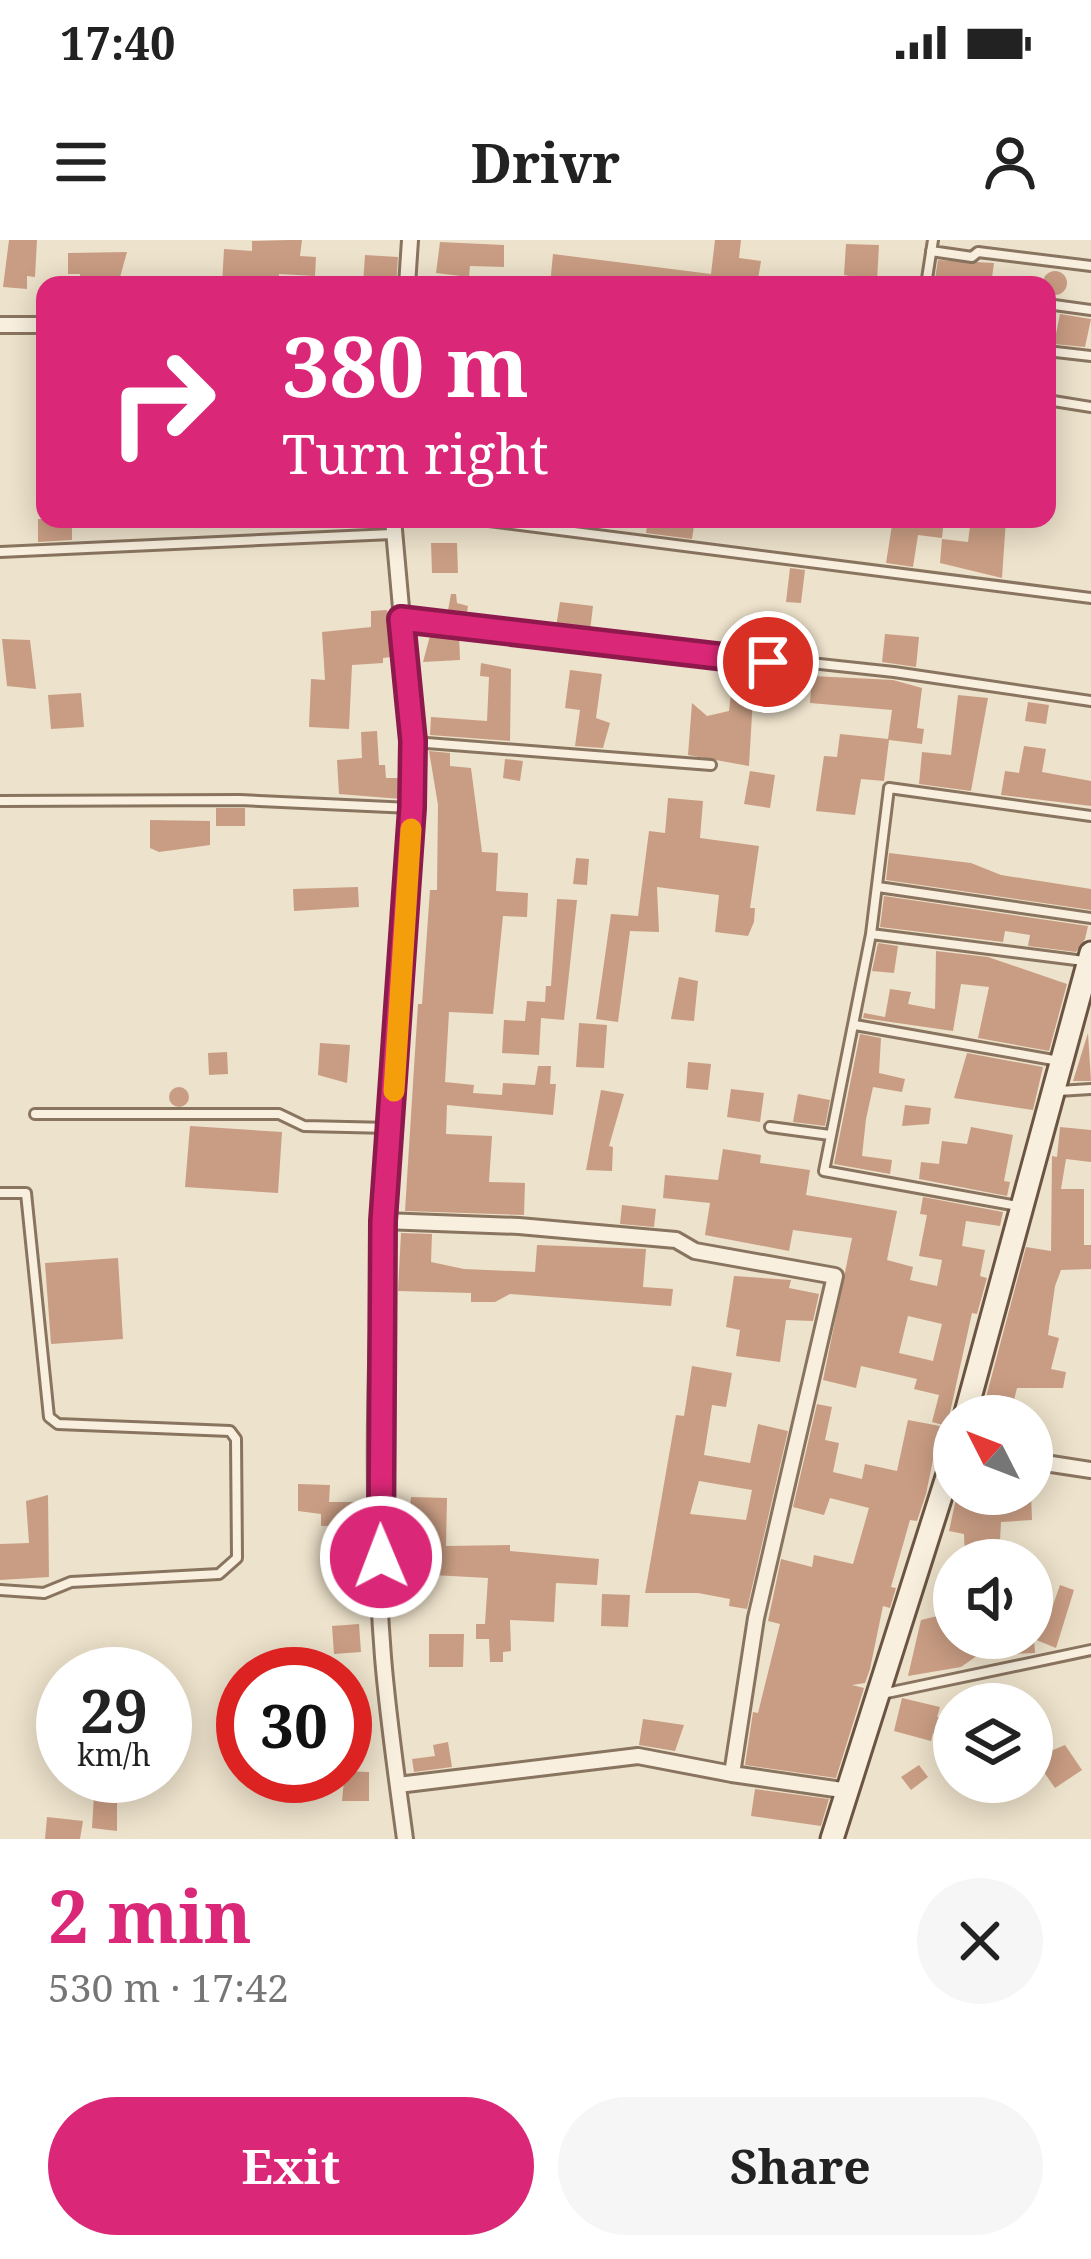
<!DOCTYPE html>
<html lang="en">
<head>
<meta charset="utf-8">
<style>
	body { margin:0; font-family:"Noto Serif",serif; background:#f6f6f6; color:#222; height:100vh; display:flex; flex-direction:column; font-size:45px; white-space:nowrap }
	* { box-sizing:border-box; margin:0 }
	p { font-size:39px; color:#767676 }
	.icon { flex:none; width:66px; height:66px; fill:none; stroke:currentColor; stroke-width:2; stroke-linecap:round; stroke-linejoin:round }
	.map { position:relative; height:1599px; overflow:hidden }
	.drawer { display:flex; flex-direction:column; background:#fff; flex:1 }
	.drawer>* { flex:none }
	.top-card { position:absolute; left:36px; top:36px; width:1020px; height:252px; border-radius:24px; box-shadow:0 6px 30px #0003; background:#db2777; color:#fff; overflow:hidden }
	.needle { width:78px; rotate:312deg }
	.tools { position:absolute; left:933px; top:1155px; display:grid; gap:24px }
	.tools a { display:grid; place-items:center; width:120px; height:120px; border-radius:50%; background:#fff; box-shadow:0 6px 30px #0003; font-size:60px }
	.speed { position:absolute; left:36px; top:1407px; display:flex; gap:24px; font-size:60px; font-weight:700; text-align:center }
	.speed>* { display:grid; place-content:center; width:156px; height:156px; border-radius:50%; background:#fff; box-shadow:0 6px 30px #0003; line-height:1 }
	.speed small { font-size:30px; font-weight:400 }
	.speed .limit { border:18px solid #d22; background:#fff; color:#111 }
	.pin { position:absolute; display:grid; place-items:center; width:102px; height:102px; color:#fff; margin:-51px; border:6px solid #fff; border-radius:50%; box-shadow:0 3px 12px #0007 }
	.me { position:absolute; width:132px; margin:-66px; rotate:359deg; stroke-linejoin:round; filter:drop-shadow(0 0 9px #0008) }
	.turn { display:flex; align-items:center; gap:42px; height:252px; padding:0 48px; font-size:54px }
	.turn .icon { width:156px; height:156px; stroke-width:2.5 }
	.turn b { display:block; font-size:84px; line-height:102px }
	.round { display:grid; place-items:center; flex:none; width:126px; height:126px; border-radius:63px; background:#f6f6f6 }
	.overview { display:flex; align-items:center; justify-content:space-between; height:204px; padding:0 48px }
	h1 { font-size:72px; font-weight:700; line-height:90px; color:#db2777 }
	.cta { display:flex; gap:24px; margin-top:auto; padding:24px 48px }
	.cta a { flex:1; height:138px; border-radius:72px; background:#db2777; color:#fff; font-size:48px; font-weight:700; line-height:138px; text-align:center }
	.cta a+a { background:#f6f6f6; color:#222 }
	.status { display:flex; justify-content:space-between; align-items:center; height:84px; padding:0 60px; background:#fff; direction:ltr }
	.status svg { height:33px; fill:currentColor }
	header { display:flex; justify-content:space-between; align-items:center; height:156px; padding:0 48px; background:#fff; font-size:54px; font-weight:700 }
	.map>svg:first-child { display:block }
	.building { fill:#c99d83; fill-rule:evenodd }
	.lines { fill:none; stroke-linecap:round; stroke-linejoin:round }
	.lane-casing { stroke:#89745f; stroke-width:14 }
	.street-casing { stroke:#89745f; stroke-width:20 }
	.secondary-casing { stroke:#6b5542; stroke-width:27 }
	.lane { stroke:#f8efde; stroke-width:8 }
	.street { stroke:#f8efde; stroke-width:14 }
	.secondary { stroke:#f8efde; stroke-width:21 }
	.route-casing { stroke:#8e194d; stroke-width:30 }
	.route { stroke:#db2777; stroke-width:21 }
	.slow { stroke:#f59e0b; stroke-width:21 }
</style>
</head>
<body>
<div class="status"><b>17:40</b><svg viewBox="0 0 49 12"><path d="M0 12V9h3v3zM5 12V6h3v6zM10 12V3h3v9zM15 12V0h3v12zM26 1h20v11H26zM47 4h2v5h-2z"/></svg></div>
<header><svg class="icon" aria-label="menu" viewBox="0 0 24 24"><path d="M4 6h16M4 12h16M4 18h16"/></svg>Drivr<svg class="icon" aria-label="person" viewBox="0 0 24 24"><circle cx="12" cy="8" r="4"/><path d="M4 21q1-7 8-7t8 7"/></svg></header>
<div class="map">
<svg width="1091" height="1599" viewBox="0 0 1091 1599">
	<rect width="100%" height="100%" fill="#ede2cb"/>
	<!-- building -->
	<path class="building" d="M9,0H37L35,37L27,36V49L3,47Z
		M289,0H302L300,16L316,17L315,36L279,34L278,45H222L224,9L252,11V1Z
		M715,0H741L739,18L761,21L757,45H550L553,14L711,34Z
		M440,2L504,5V27L470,26L469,37L436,33Z
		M846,4L879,5L877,41L844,35Z
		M127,12L119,41L93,39L92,45H80V34H68V13Z
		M365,15L398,17L396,45H363Z
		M938,20L994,23L991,45H934Z
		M1043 43a12 12 0 1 1 24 0a12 12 0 1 1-24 0Z
		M1060,74L1091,79L1085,107L1054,104Z
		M38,279H72V300L38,302Z
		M648,279H695L692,299L646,293Z
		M893,279H944L942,298L918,295L913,327L886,323Z
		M971,279H1006L1002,338L940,323L942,299L968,302Z
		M431,303H457L458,333H432Z
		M790,328L805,330L801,363L786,362Z
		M451,354H456L457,363L468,366L466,378L447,376Z
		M560,362L593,366L590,391L556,387Z
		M387,370L391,417L383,418V423L352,425L349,489L309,487L311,439L325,440L322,392L371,387V371Z
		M747,375L777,379L773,411L742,407Z
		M431,392L459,393L460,420L423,422Z
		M885,394L919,397L916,427L882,422Z
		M2,399L30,400L36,449L7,446Z
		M481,423L511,429L510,501L430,495L431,477L487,481L489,437L480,436Z
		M740,424L764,426L760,458L753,457L749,526L688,515L692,463L707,476L729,471L734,428Z
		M570,430L602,434L596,478L610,483L603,508L575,506L580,470L565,468Z
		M812,436L893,440L922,448L917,488L924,489L922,504L889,500L884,541L861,539L855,575L816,571L824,516L837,517L840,494L888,499L892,470L810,463Z
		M81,453L84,487L51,489L48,455Z
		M958,455L988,458L971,551L919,544L922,512L951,515Z
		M1028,462L1049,465L1046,484L1025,481Z
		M377,491L379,525H385L386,538H401V559L339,554L337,520L362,518L361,492Z
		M1024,506L1046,509L1042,532L1091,541V566L1001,555L1005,531L1019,533Z
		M429,511L450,513V526L471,528L482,612L498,613L496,651L528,653L527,677L503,676L493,774L449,772L445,842L474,845L473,853L502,855L503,843L535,845L538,826H551L550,844H556L553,875L447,865L446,894L492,896L489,942L525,943L524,975L405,971L418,764H422L430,650H437L438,565Z
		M505,519L523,521L520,541L503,538Z
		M750,531L775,535L770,568L744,564Z
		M668,558L703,561L700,598L759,606L750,668H755L754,682L748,696L715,692L719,655L657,647L659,692L630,691L618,782L596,779L611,674L638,676L649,591L665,593Z
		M216,568H245V586H216Z
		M150,580L210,581V605L159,612L150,608Z
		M889,613L971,623L1001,635L1091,649V670L886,640Z
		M576,618L589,619L587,645L573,644Z
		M358,647L359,667L294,671L293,649Z
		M884,656L1088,686L1085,699L1076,712L1028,706L1030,695L1005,691L1003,702L880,687Z
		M557,659L577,660L564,780L541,778L539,815L502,813L504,780L525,781L527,761L545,762L546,746H551Z
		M878,703L898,706L894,733L872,731Z
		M936,711L988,717L1067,744L1049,811L978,798L989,747L961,744L953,791L863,778L864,773L885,777L890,749L911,752L908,764L935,769Z
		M679,737L698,741L694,781L671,779Z
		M579,783L607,785L604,828L576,827Z
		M1088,793L1091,841H1073Z
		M860,794L881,798L879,833L905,839L902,852L873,847L866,879L862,916L892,920L890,934L834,924Z
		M320,803L350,805L347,843L318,835Z
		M227,812L228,834L209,835L208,813Z
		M967,813L1043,827L1033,870L954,858Z
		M688,822L711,824L708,850L686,848Z
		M169 857a10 10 0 1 1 20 0a10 10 0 1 1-20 0Z
		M731,849L764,853L760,882L727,877Z
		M601,850L624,854L609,906L613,907L612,931L586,930Z
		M798,854L830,860L825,886L793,882Z
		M905,865L931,868L929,884L902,886Z
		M190,886L282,892L278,953L185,947Z
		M971,887L1013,895L1004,941L1010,942L1007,956L919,939L921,922L939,924L942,901L967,904Z
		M1060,887L1091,890V922L1066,919L1061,949H1084V1005H1091V1029L1061,1030L1055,1046L1048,1095L1059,1098L1051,1129L1066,1132L1063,1148H1017L1010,1176H981L1026,1007L1051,1011L1052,916L1057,917Z
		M723,909L761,915L760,923L810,930L806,955L897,971L887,1020L913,1027L910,1040L937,1046L942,1020L919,1016L927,975L920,974L923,957L1003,972L1000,986L966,981L962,1006L985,1010L980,1036L987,1038L977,1074L972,1073L947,1186L932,1182L939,1155L914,1149L917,1139L861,1126L856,1148L823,1140L852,998L793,990L789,1011L705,995L710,963L663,958L665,935L718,940ZM908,1076L942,1084L933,1121L899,1113Z
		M622,965L656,969L654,987L620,984Z
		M401,993L432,994L431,1022L464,1029L535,1032L537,1005L646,1009L643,1047L673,1049L671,1066L510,1054L495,1062H471V1053L398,1051Z
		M118,1018L123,1099L51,1104L45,1023Z
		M734,1036L791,1040L789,1048L819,1054L813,1081L786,1080L780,1122L736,1116L740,1090L726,1087Z
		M692,1126L732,1133L726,1167L712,1165L704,1215L750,1223L758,1184L788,1191L747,1369L729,1366L730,1359L698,1353H645L676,1175L684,1176ZM699,1241L752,1250L746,1280L690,1274Z
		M817,1164L832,1167L825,1200L839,1203L833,1232L862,1239L865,1224L897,1231L908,1180L940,1186L926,1254L917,1281L910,1280L891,1347L896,1348L890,1368L883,1366L870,1429L865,1443L852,1445L864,1448L836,1538L745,1525L753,1472L758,1473L780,1384L768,1381L781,1319L812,1327L814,1315L853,1324L869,1268L830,1258L824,1275L793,1267Z
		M298,1244L330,1245L329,1262H363V1285L321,1286V1274L298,1271Z
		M957,1254H1031L1032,1280L1001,1282L999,1320H965L964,1294L949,1291Z
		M48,1255L49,1337L0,1340V1304L29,1303L26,1261Z
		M411,1257L447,1258L446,1306L510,1305V1311L599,1319L597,1345L556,1343L554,1382L510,1380L511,1411L503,1412V1422H490L489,1399H476V1384H485L488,1338L433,1335L434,1319H406Z
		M358,1312L359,1339L331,1340L330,1313Z
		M1060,1345L1074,1350L1056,1408L1034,1399L1035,1413L978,1415L961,1427L908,1436L921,1380L954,1372V1398H1032V1382H1047Z
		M602,1354L630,1355L628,1387L601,1386Z
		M359,1384L361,1412L334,1414L332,1386Z
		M429,1394H464L463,1427H429Z
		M360,1444L362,1472L345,1474V1445Z
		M902,1458L940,1467L937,1477L946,1479L942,1495L933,1493L931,1501L894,1491Z
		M643,1479L684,1485L675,1511L639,1505Z
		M448,1502L452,1527L414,1532L412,1519L435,1516L433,1505Z
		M1065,1505L1082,1530L1055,1548L1039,1525L1045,1521L1041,1515Z
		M919,1525L928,1537L911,1550L901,1537Z
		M345,1531L369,1532V1561H342Z
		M95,1537L117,1539V1591L92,1588Z
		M755,1549L829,1559L821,1586L751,1576Z
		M47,1577L83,1581L80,1599H45Z"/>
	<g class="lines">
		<defs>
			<path id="lane" d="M931,11L972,17L978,12L1091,26
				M926,45L933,0
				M1047,64L1091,70
				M1047,111L1091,116
				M1047,160L1091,167
				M473,279L1091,358
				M0,312L392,294
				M401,379L894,432L1091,461
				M414,502L711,525
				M0,561L240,560L411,568
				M878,647L1091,678
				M871,694L1084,721
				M855,785L1059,821
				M1058,851L1091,849
				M35,874H279L304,886L390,888
				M770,887L830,895
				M0,953H26L49,1177L58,1184L230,1191L236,1199L237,1318L219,1334L71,1342L44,1353L0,1350
				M1018,966L824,931L871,694L889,548L1091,576
				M882,1454L1091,1410"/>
			<path id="street" d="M407,45L410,0
				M0,85H45
				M393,279L413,501L412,568C394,849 361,1135 383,1417C388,1478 397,1539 405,1599
				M383,981L519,986L676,1000L695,1011L835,1036L756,1378L732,1534L849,1551
				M1032,1221L1091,1230
				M398,1545L638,1516L732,1534"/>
			<path id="secondary" d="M965,1176L1091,713
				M832,1599L954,1215"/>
		</defs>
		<!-- lane casing -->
		<use href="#lane" class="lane-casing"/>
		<!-- street casing -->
		<use href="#street" class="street-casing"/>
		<!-- secondary casing -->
		<use href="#secondary" class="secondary-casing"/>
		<!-- lane -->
		<use href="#lane" class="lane"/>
		<!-- street -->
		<use href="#street" class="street"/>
		<!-- secondary -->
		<use href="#secondary" class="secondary"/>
	</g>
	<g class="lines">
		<defs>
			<path id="route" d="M381,1317L383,981L412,568L413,501L401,379L768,422"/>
		</defs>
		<!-- route casing -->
		<use href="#route" class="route-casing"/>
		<!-- route -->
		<use href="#route" class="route"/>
		<!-- slow -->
		<path class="slow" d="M394,851L411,589"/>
	</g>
</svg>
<div class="tools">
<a><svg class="needle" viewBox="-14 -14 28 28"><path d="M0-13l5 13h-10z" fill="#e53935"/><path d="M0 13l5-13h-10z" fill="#767676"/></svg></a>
<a><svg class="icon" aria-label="sound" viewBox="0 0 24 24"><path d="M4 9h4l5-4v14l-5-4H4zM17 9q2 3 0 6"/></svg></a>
<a><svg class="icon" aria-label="layers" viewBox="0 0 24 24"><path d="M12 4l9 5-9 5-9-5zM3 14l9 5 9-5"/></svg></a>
</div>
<div class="speed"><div>29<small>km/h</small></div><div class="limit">30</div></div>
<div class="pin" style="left:768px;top:422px;background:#d93025"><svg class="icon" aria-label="arrive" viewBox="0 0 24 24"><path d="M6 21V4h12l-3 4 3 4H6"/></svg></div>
<svg class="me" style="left:381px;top:1317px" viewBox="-20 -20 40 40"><circle r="17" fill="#db2777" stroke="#fff" stroke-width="3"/><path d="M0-11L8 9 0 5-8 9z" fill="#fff"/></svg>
<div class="top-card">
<div class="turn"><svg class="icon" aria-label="right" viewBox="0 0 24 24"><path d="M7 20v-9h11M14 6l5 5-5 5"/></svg><div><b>380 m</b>Turn right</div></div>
</div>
</div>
<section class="drawer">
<div class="overview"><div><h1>2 min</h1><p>530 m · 17:42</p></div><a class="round"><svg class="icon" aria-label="close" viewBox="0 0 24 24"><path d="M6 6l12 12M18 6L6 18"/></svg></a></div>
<div class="cta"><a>Exit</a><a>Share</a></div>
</section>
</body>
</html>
